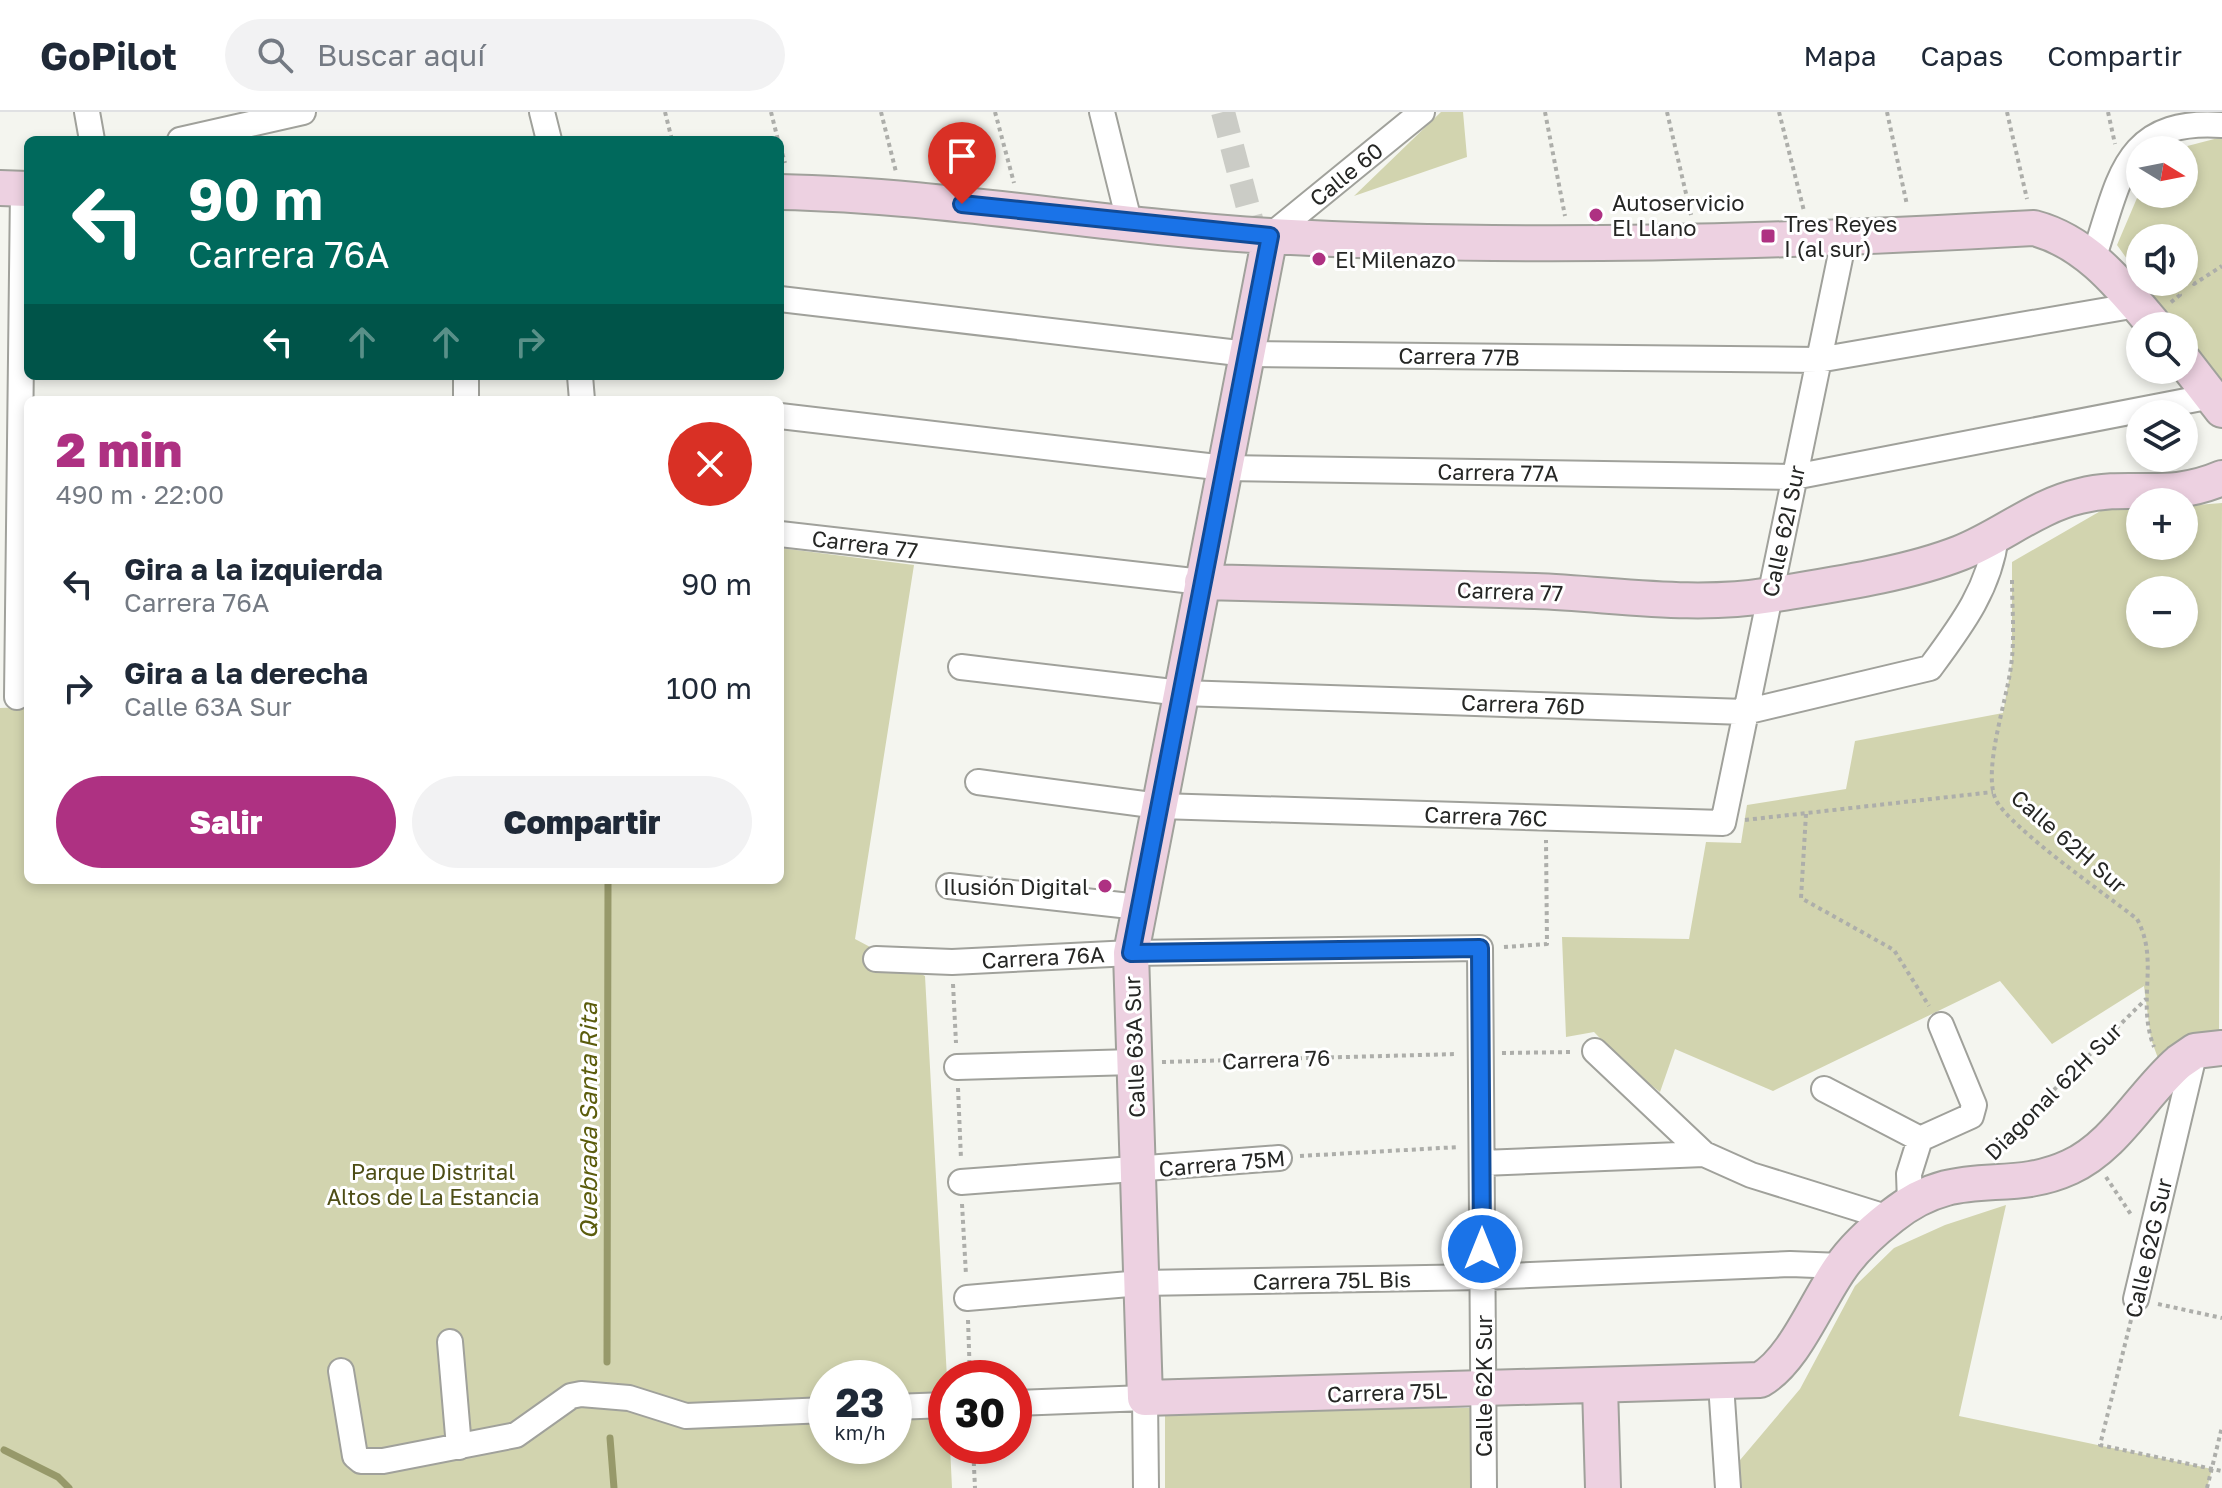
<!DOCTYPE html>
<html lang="es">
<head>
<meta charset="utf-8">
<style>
	body { margin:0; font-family:"Golos Text",sans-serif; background:#f2f2f3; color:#1f2937; height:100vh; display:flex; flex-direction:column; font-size:30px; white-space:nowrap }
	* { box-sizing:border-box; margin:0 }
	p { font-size:26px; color:#747a83 }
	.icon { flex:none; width:44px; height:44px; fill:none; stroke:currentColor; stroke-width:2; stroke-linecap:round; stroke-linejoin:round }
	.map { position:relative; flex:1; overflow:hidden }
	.drawer { position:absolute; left:24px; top:284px; width:760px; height:488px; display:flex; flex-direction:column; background:#fff; border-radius:12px; box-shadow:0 4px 12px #0003 }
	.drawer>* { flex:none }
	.guide { position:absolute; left:24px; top:24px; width:760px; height:244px; border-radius:12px; box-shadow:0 4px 12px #0003; background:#00695c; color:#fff; overflow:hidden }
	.needle { width:52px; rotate:100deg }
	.fabs { position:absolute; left:2126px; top:24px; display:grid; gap:16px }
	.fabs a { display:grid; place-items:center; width:72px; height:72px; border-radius:50%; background:#fff; box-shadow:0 4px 12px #0003; font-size:40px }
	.speed { position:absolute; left:808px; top:1248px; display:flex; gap:16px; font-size:40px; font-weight:700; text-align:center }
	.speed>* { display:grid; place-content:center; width:104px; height:104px; border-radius:50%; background:#fff; box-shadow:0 4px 12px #0003; line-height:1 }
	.speed small { font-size:20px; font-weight:400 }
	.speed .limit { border:12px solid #d22; background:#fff; color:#111 }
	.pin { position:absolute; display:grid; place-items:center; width:68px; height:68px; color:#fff; margin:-82px -34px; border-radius:50% 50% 50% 0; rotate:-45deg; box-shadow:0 0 8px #0007 }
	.pin .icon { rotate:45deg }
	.me { position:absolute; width:88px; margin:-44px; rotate:0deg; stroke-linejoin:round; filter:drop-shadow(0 0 6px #0008) }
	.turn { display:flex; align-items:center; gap:28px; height:168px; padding:0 32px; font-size:36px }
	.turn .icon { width:104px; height:104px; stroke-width:2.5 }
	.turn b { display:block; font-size:56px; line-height:68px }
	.lanes { display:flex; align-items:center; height:76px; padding:0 32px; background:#0003; justify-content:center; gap:40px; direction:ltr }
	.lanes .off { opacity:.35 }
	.round { display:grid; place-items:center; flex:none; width:84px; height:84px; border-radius:42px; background:#f2f2f3 }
	.head { display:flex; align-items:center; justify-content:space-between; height:136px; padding:0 32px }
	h1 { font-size:48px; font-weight:800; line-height:60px; color:#ae3182 }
	.cta { display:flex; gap:16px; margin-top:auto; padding:16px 32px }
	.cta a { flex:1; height:92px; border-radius:48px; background:#ae3182; color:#fff; font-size:32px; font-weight:800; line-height:92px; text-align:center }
	.cta a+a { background:#f2f2f3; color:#1f2937 }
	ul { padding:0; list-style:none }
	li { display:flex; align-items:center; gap:24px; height:104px; padding:0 32px }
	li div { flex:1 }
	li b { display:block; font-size:30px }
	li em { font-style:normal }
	header { display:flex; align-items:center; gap:48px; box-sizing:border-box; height:112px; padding:0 40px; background:#fff; border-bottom:2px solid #e0e1e3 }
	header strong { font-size:38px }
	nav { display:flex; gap:44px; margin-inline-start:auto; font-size:28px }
	.search { width:560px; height:72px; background:#f2f2f3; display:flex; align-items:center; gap:20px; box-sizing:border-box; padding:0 28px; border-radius:44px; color:#747a83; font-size:30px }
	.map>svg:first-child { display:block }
	.green { fill:#d2d4af; fill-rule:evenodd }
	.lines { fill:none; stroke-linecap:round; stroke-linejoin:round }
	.stream { stroke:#97996a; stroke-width:7 }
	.street-tunnel { stroke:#cbccc6; stroke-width:24; stroke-dasharray:24 12; stroke-linecap:butt }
	.street-casing { stroke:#a0a19b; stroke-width:28 }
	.secondary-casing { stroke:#a0a19b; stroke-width:38 }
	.path { stroke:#adaeaa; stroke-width:4; stroke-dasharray:4 4; stroke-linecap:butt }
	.street { stroke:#fff; stroke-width:24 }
	.secondary { stroke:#edd1e1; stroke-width:34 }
	.route-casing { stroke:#114b97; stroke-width:20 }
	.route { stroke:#1a73e8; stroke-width:14 }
	.poi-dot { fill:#ae3182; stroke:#fff; stroke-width:3 }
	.labels { text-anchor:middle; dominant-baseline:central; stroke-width:6; stroke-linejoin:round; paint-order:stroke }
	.street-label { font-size:22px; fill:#252624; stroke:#fff }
	.poi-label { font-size:22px; fill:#252624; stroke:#fff; text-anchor:start }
	.park-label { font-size:22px; fill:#4e4e16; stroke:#fff }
	.water-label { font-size:24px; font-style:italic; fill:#5b5c0c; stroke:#fff }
</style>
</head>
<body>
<header>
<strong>GoPilot</strong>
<div class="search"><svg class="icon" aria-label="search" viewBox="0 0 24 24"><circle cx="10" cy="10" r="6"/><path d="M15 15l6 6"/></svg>Buscar aquí</div>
<nav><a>Mapa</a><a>Capas</a><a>Compartir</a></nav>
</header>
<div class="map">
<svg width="2222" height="1376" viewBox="0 0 2222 1376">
	<rect width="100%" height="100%" fill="#f4f5ef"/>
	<!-- green -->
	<path class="green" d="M1441,0H1463L1467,45L1354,84Z
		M2222,25V273L2184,225V214H2175L2143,170H2184V126H2140V165L2117,133L2140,79V82H2184V38H2172Z
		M2222,391L2219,923L2188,922L2159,949L2151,927L2144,874L2052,932L2000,869L1773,979L1675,937L1660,980L1628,955L1594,920L1566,925L1562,825L1689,827L1706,730L1741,731L1747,693L1846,677L1855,629L2003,601L2012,551V450L2104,397L2140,394V434H2184V394ZM2140,478H2184V522H2140Z
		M780,436L914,453L855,827L925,864L947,1266L946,1334H950L952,1376H0V596L28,595V768H780ZM826,1266H894V1334H826Z
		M2006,1093L1959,1304L2212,1357L2207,1376H1737L1735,1354L1800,1277L1855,1174L1894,1136L1945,1113Z
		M1470,1296V1376H1165V1297Z"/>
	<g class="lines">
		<!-- stream -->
		<path class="stream" d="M607,1250L608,768
			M610,1326L614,1376
			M4,1338L58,1365L69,1376"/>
		<!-- street-tunnel -->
		<path class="street-tunnel" d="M1223,0L1255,122"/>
		<defs>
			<path id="street" d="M87,0L92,28
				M542,0L549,28
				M1102,0L1129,109
				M180,28L303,0
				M1270,124L1422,0
				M2093,147C2120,69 2122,6 2222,13
				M780,187L1247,242L1818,248L2137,193
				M466,264V288
				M580,264L582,288
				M780,304L1225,356L1794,365L2212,284
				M780,422L1202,470
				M961,555L1181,581L1745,600L1930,556C1961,514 1990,476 1996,424
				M17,585L23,77
				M978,670L1159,694L1723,711L1844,127
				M949,774L1139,795
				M876,847L952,850L1131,841L1480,836L1484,1376
				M1595,939L1704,1042L1751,1063L1889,1106
				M957,955L1134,950
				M1824,977L1920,1027
				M1482,1051L1704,1042
				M961,1070L1279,1046
				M1910,1090L1909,1062L1920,1027L1971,1004L1974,993L1941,913
				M967,1186L1141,1171L1482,1165L1790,1152L1842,1154
				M2136,1187L2195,939
				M450,1230L459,1335
				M341,1259L355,1344L361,1349H383L516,1323L571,1284L581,1282L629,1286L686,1304L826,1298
				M1721,1272L1728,1376
				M1014,1291L1145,1286L1146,1376
				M894,1295L946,1293"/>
			<path id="secondary" d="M0,76L28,77
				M780,80C944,83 1107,115 1270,124C1525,138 1780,130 2034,116C2087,130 2121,174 2155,214
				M1270,124L1131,841L1145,1286L1760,1268C1795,1248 1817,1188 1841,1155C1854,1136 1874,1118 1892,1104C1959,1051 2005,1085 2070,1055C2116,1034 2142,982 2179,950L2195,939L2222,936
				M2184,249L2222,298
				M1202,470C1313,473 1424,475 1535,479C1614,482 1692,496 1771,483C1830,473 1904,463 1960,441C2001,425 2036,394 2080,384C2132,371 2166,390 2222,366
				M1600,1275L1603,1376"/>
		</defs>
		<!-- street casing -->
		<use href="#street" class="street-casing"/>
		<!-- secondary casing -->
		<use href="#secondary" class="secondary-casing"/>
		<!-- path -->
		<path class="path" d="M665,0L672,28
			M771,0L778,28
			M881,0L896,60
			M995,0L1014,71
			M1545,0L1565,104
			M1667,0L1691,103
			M1779,0L1804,99
			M1887,0L1907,93
			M2007,0L2027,87
			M2108,0L2115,32
			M780,34L785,51
			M2184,161L2187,160L2194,172L2222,154
			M2170,170L2180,183L2170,191
			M2012,468C2012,496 2015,526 2011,554C2007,588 1982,659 1996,688C2010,716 2108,784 2137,807C2160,849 2136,889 2154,935
			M1806,702L1801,786L1894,838L1929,894
			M1745,708L1993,680
			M1504,835L1547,832L1546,728
			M953,872L956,931
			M1502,941L1573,940
			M1162,950L1457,942
			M958,976L961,1047
			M1991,1040L2146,887
			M1300,1044L1459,1035
			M2106,1065L2132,1104
			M962,1092L966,1163
			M2158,1192L2222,1206
			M968,1208L970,1266
			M2131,1208L2100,1333L2222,1359
			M973,1334L975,1376
			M2207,1376L2222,1315"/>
		<!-- street -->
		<use href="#street" class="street"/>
		<!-- secondary -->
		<use href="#secondary" class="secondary"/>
	</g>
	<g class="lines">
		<defs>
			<path id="route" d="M962,92L1270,124L1131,841L1480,836L1482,1137"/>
		</defs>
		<!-- route casing -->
		<use href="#route" class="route-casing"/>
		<!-- route -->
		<use href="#route" class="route"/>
	</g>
	<!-- markers -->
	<g class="poi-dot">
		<circle cx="1596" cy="103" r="8"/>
		<rect x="1760" y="116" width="16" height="16" rx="4"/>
		<circle cx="1319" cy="147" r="8"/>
		<circle cx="1105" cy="774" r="8"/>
	</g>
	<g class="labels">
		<!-- street labels -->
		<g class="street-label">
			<text transform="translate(1346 62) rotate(-39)">Calle 60</text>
			<text transform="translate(1459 244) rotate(1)">Carrera 77B</text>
			<text transform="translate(1498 360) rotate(1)">Carrera 77A</text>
			<text transform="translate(1783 419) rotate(-78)">Calle 62I Sur</text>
			<text transform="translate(865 432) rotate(7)">Carrera 77</text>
			<text transform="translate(1510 479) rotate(2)">Carrera 77</text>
			<text transform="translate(1523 592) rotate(2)">Carrera 76D</text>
			<text transform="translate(1486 704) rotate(2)">Carrera 76C</text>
			<text transform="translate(2069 729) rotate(41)">Calle 62H Sur</text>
			<text transform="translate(1043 845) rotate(-3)">Carrera 76A</text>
			<text transform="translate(1134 935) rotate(-92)">Calle 63A Sur</text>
			<text transform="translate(1276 947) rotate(-2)">Carrera 76</text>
			<text transform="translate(2053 979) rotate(-45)">Diagonal 62H Sur</text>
			<text transform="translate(1222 1051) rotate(-5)">Carrera 75M</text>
			<text transform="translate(2148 1136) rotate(-77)">Calle 62G Sur</text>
			<text transform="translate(1332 1168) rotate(-1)">Carrera 75L Bis</text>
			<text transform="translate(1483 1274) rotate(-90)">Calle 62K Sur</text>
			<text transform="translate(1387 1280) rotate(-2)">Carrera 75L</text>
		</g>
		<!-- poi labels -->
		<g class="poi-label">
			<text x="1612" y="90">Autoservicio<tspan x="1612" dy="25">El Llano</tspan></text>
			<text x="1784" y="111">Tres Reyes<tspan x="1784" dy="25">I (al sur)</tspan></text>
			<text x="1335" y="147">El Milenazo</text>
			<text x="1089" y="774" text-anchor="end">Ilusión Digital</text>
		</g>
		<!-- park labels -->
		<g class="park-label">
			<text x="433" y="1059">Parque Distrital<tspan x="433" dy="25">Altos de La Estancia</tspan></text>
		</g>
		<!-- water labels -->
		<g class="water-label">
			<text transform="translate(587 1009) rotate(-90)">Quebrada Santa Rita</text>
		</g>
	</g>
</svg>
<div class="fabs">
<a><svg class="needle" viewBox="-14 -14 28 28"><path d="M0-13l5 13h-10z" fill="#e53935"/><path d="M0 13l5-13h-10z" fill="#747a83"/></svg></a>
<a><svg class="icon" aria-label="sound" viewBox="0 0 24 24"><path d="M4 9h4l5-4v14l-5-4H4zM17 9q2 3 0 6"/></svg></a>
<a><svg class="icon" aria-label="search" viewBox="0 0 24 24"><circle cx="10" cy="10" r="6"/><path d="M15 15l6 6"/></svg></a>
<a><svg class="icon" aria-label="layers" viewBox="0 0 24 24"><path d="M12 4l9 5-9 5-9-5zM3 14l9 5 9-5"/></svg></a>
<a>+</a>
<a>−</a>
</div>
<div class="speed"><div>23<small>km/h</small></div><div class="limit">30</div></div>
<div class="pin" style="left:962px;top:92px;background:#d93025"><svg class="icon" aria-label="arrive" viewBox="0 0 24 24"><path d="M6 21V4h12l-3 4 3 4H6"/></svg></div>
<svg class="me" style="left:1482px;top:1137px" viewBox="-20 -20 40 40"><circle r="17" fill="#1a73e8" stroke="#fff" stroke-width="3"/><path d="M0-11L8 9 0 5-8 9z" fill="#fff"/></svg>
<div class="guide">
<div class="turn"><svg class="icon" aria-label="left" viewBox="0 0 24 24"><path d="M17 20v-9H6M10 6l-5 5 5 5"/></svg><div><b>90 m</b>Carrera 76A</div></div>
<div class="lanes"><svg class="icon" aria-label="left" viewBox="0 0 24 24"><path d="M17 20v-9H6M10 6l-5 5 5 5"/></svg><svg class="icon off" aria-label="ahead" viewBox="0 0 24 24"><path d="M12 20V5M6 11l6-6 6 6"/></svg><svg class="icon off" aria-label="ahead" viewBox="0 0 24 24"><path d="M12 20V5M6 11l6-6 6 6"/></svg><svg class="icon off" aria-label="right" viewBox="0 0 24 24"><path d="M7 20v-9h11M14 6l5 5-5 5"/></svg></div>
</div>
<section class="drawer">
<div class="head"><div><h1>2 min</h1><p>490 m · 22:00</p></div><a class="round" style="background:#d93025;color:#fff"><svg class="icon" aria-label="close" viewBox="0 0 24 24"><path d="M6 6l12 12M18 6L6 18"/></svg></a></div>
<ul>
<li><svg class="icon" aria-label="left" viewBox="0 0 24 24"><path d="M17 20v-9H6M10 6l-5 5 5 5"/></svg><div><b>Gira a la izquierda</b><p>Carrera 76A</p></div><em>90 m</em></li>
<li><svg class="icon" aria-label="right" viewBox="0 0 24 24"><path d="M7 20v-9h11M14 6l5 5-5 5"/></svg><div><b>Gira a la derecha</b><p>Calle 63A Sur</p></div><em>100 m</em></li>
</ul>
<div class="cta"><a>Salir</a><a>Compartir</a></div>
</section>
</div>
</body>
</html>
